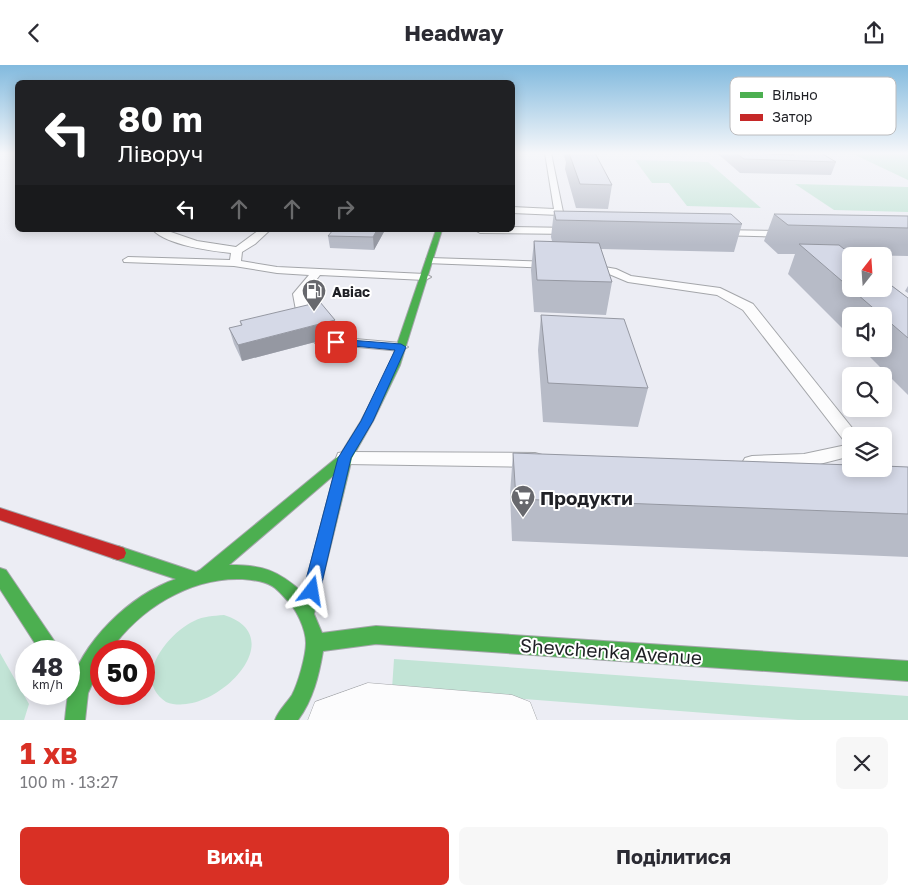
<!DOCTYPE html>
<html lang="uk">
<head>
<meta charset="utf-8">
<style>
	body { margin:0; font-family:"Golos Text",sans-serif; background:#f7f7f7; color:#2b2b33; height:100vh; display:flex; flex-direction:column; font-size:19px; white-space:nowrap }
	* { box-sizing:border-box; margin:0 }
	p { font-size:16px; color:#7c7c81 }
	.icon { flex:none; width:28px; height:28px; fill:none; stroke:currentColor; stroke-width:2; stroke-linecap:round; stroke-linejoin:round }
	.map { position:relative; height:655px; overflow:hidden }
	.side { display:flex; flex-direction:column; background:#fff; flex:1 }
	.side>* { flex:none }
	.top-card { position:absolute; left:15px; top:15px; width:500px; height:152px; border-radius:8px; box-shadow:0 2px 12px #0003; background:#202124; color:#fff; overflow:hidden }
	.needle { width:32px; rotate:17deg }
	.fabs { position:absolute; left:842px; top:182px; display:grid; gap:10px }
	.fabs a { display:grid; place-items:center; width:50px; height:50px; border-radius:8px; background:#fff; box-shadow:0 2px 12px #0003; font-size:25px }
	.speed { position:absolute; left:15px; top:575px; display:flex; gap:10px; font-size:25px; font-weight:700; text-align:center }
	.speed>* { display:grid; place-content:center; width:65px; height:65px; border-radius:50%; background:#fff; box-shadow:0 2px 12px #0003; line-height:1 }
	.speed small { font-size:12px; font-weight:400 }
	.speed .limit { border:8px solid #d22; background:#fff; color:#111 }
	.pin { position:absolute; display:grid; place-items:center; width:42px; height:42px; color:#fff; margin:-21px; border-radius:10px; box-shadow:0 2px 8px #0006 }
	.me { position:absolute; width:55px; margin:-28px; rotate:14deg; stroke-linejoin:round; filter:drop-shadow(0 0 4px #0008) }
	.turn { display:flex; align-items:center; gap:18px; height:105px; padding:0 20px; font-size:22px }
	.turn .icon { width:65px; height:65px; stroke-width:2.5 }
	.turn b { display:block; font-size:35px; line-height:42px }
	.lanes { display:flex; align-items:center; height:48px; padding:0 20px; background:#0003; justify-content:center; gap:25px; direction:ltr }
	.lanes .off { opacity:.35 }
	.round { display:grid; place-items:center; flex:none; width:52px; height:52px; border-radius:8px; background:#f7f7f7 }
	.summary { display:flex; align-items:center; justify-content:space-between; height:85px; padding:0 20px }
	h1 { font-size:30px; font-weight:700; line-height:38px; color:#d93025 }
	.button { display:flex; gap:10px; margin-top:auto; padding:10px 20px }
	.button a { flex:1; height:58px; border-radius:8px; background:#d93025; color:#fff; font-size:20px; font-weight:700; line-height:58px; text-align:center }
	.button a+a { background:#f7f7f7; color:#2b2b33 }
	header { display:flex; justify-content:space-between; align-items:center; height:65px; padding:0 20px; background:#fff; font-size:22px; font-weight:700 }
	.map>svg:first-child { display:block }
	.green { fill:#c2e4d6 }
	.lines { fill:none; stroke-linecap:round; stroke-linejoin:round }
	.lane-casing { stroke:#a4a6aa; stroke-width:2 }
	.street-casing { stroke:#a4a6aa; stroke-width:1 }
	.fast-casing { stroke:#a4a6aa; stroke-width:2 }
	.jam-casing { stroke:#a4a6aa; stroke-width:2 }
	.lane { fill:#fcfcfd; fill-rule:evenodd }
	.street { fill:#fcfcfd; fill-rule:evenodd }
	.fast { fill:#4caf50; fill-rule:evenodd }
	.jam { fill:#c62828; fill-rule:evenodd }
	.wall { fill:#b7bbc7 }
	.shaded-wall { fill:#9598a2 }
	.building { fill:#d5d9e7; stroke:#9598a2 }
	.route { fill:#1a73e8; stroke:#114b97 }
	.labels { text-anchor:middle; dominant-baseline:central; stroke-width:4; stroke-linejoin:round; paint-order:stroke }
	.far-poi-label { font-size:14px; font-weight:bold; fill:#1f2025; stroke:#fff; text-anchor:start }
	.near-poi-label { font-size:19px; font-weight:bold; fill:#1f2025; stroke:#fff; text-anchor:start }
	.near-street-label { font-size:19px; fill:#1f2025; stroke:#fff }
	.key { fill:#fff; stroke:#bcbcbe; stroke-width:1 }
	.key-label { font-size:14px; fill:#1f2025 }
</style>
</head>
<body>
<header><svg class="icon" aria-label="back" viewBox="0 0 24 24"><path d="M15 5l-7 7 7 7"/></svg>Headway<svg class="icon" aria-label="share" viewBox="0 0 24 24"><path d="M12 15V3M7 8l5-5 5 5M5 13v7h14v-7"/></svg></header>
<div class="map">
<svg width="908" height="655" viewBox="0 0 908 655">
	<rect width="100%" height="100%" fill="#ecedf4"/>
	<!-- green -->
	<path class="green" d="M851,88L908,89V115Z
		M635,95L708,97L761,143L687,141L669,118H652Z
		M795,119L908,122V147L834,145Z
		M224,550C295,572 212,655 166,637C131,614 168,568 194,556C204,551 213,551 224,550Z
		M0,588L29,639L24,655H0Z
		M394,594L908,631V655H798L392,624Z"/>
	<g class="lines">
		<defs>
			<path id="lane" d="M545,88H551L563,147L559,150L512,148V142L554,144Z
				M512,162L573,163L578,166L573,169L480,168L475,165H512Z
				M153,165H165L197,176L236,182L259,165H270L255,179L242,187L241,196L277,202L425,209L431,212L425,215L320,210L305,229L312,256L305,260L298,256L293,229L309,210L277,208L234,201L124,197L123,195L128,192L230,195L231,188C211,186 167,180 153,165Z
				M718,165L788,166L793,169L788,172L715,170V166Z
				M430,193L553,197L559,200L553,203L426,198V194Z
				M587,199L616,204L631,211L720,223L753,239L857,369L859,371H851V391L804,403L752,405L745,403L742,398L745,393L752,391L804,389L851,379L845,377L743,245L717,230L628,217L609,209L583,204V200Z
				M320,271L401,278L408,282L401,286L315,278L313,275Z
				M345,387L535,388L542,390L545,395L542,400L535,402L345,399L338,398L336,393L338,388Z"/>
			<path id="street" d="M368,618L512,630L530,637L537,655H308L315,637Z"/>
			<path id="fast" d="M436,165H442L400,300L373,356L352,393L314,549L322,568L376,561L908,596V616L376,579L323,586C319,610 313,635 298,655H275C279,645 286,639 292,630C298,619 306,591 306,578C306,564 296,543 286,534C282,530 279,526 275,523C266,516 253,515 242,514C190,512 139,544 110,586H101V599L88,628L85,655H65C66,645 67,634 69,625C81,577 130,530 176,514L112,493L110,488L112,483L118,481L196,507L200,505L340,390L361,356L390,300ZM334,410L303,528C278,505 262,500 229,500Z
				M0,503L6,505L57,580L59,586H40L0,524Z"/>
			<path id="jam" d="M0,443L124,483L126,488L124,493L118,495L0,455Z"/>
		</defs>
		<!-- lane casing -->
		<use href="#lane" class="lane-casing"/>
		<!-- street casing -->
		<use href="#street" class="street-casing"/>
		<!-- fast casing -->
		<use href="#fast" class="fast-casing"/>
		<!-- jam casing -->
		<use href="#jam" class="jam-casing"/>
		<!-- lane -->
		<use href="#lane" class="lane"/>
		<!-- street -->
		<use href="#street" class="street"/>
		<!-- fast -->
		<use href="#fast" class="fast"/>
		<!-- jam -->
		<use href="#jam" class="jam"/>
	</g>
	<!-- wall -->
	<path class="wall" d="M563,88H595L612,120L608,144L576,143L565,104L566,97Z
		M717,88H826L822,89L836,97L831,110L740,108Z
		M554,146L742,159L734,187L601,184L612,217L606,250L534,247L531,205L534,176H552L551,172Z
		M774,149L908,151V191L852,190L908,233V330L862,284H884V251H851V272L788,209L795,189H778L764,176Z
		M385,165L374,185L330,183L328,171Z
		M908,221V228L905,226Z
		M541,250L648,323L638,362L543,357L538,285Z
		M240,256L338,271L242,296L234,279L229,263L241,261Z
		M513,388L908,402V492L512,476L510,429Z"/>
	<!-- shaded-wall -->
	<path class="shaded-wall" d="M377,165H385L374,185L373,172Z
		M335,255L338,271L242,296L238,280Z"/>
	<!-- building -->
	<path class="building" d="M569,88H595L612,120L580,119Z
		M736,88L794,90L792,88H821L836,97L744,94Z
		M554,146L731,149L742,159L556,155Z
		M774,149L908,151V163L788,160Z
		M333,165H377L373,172L328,171Z
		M534,176L599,178L612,217L537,215Z
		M799,179L839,180L853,191H851V224H884V215L908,233V273Z
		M320,237L335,255L238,280L229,263L242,260L240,256Z
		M541,250L624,254L648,323L548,318Z
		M513,388L851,400V404H884V401L908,402V449L516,434Z"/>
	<!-- sky -->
	<linearGradient id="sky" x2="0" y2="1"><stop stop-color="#82bade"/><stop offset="0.49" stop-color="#f6f7fa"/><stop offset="1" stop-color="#f6f7fa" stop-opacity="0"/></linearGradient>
	<rect width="908" height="180" fill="url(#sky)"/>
	<!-- route -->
	<path class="route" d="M336,274L401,279L406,282L373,356L351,393L320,526L318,531L312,533L306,531L303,526L338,393L361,356L395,285L333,279L331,277Z"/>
	<!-- icons -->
	<defs>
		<symbol id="fuel-pin" viewBox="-11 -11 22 30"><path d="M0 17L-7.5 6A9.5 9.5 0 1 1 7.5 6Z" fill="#67686d" stroke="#fff"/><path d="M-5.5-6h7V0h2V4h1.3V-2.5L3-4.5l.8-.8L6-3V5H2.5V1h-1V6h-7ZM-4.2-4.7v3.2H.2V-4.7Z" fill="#fff"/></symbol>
		<symbol id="supermarket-pin" viewBox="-11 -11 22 30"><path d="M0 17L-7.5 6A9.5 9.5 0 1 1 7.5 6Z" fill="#67686d" stroke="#fff"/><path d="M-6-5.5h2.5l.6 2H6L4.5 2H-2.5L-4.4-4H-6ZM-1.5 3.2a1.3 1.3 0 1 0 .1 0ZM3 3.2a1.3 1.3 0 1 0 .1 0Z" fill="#fff"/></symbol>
	</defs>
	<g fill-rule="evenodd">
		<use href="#fuel-pin" x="300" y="212" width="28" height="38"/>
		<use href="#supermarket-pin" x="509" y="418" width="28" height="38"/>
	</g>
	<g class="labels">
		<!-- far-poi labels -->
		<g class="far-poi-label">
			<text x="332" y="226">Авіас</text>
		</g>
		<!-- near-poi labels -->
		<g class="near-poi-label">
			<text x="540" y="432">Продукти</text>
		</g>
		<!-- near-street labels -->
		<g class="near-street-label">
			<text transform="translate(611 586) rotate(4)">Shevchenka Avenue</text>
		</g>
	</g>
	<!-- legend -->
	<rect x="730" y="12" width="166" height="58" rx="8" class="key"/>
	<rect x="740" y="27" width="23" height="6" fill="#4caf50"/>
	<rect x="740" y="49" width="23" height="7" fill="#c62828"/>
	<g class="key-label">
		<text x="772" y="35">Вільно</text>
		<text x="772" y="57">Затор</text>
	</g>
</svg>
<div class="fabs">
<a><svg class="needle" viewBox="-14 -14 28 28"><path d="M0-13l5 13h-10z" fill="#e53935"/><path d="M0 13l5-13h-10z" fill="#7c7c81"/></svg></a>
<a><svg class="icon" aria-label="sound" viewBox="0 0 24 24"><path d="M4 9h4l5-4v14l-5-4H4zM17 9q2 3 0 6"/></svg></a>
<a><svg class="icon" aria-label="search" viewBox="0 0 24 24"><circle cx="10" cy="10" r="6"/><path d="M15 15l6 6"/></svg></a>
<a><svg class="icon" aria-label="layers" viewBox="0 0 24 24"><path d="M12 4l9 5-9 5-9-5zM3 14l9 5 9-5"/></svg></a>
</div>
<div class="speed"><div>48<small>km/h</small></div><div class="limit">50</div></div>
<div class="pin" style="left:336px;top:277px;background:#d93025"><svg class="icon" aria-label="arrive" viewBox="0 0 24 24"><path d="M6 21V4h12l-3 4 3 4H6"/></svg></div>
<svg class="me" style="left:312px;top:526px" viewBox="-20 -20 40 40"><path d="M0-17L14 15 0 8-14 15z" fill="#1a73e8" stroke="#fff" stroke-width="4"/></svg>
<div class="top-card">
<div class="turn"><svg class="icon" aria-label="left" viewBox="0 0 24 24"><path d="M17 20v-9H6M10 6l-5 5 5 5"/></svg><div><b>80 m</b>Ліворуч</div></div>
<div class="lanes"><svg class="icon" aria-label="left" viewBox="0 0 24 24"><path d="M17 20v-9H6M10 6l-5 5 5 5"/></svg><svg class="icon off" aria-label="ahead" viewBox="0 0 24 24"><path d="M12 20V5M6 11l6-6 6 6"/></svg><svg class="icon off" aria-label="ahead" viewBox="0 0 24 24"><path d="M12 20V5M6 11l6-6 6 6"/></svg><svg class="icon off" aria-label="right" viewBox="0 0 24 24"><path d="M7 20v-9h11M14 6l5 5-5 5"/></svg></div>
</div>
</div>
<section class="side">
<div class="summary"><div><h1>1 хв</h1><p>100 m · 13:27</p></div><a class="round"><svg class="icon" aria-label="close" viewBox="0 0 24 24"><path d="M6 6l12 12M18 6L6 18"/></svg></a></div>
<div class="button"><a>Вихід</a><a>Поділитися</a></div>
</section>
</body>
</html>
